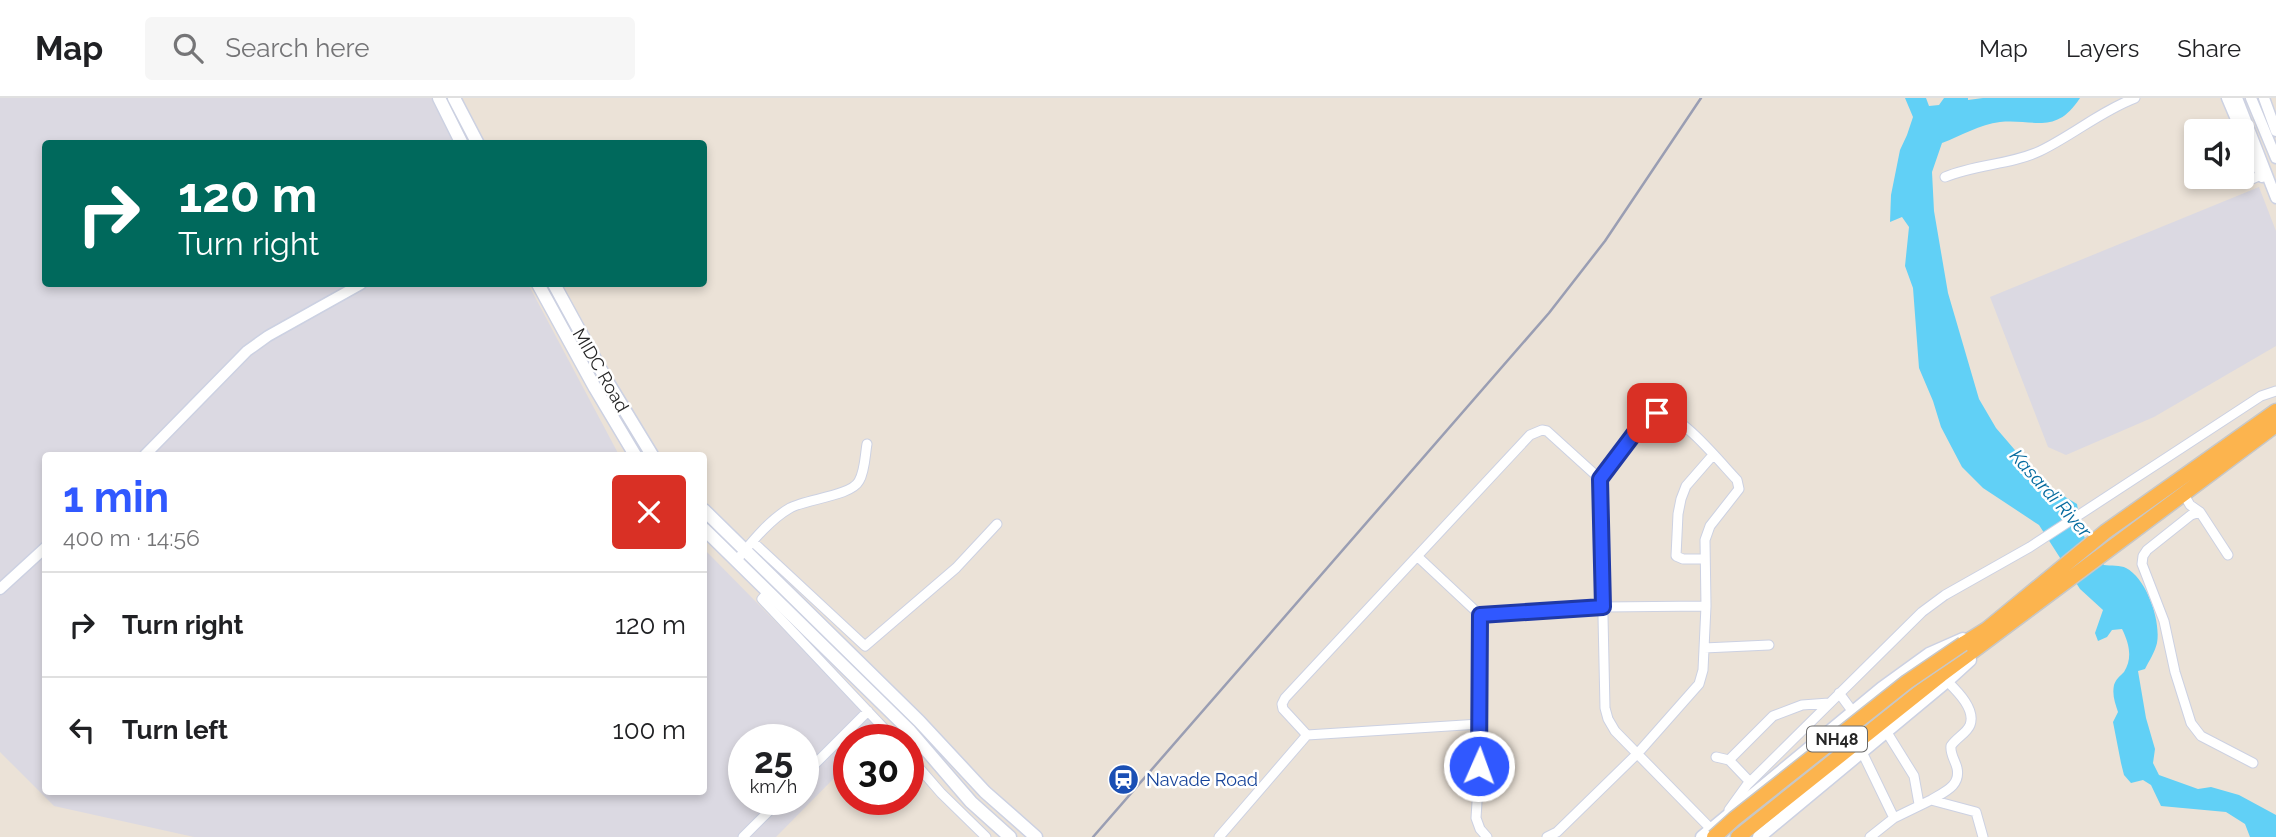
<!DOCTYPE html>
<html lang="en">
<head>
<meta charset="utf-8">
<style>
	body { margin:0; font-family:Raleway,sans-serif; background:#f6f6f6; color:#202124; height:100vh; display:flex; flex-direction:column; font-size:26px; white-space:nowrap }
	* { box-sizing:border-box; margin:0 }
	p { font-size:23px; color:#757577 }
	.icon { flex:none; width:38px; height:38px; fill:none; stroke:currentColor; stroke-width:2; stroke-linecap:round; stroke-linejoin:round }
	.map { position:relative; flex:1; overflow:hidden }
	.details { position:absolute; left:42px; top:354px; width:665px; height:343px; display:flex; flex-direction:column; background:#fff; border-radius:7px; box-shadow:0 4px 10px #0003 }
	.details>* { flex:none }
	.guide { position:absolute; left:42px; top:42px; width:665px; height:147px; border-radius:7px; box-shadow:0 4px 10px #0003; background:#00695c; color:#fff; overflow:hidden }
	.controls { position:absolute; left:2184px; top:21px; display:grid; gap:14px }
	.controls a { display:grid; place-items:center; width:70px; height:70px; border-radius:7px; background:#fff; box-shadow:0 4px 10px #0003; font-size:35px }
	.speed { position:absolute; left:728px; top:626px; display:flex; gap:14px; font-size:35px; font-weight:700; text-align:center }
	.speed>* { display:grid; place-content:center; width:91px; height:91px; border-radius:50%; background:#fff; box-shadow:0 4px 10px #0003; line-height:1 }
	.speed small { font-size:18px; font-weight:400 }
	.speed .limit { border:10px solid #d22; background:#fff; color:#111 }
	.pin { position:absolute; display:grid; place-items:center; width:60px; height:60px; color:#fff; margin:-30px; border-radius:14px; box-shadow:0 4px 10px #0006 }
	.me { position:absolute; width:77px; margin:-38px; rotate:2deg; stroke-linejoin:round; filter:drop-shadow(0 0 5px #0008) }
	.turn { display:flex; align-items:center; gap:24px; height:147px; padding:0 21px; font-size:32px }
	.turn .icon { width:91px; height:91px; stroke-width:2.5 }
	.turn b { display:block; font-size:49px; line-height:60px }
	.round { display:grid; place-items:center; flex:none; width:74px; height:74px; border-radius:7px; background:#f6f6f6 }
	.head { display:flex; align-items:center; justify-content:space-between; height:119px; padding:0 21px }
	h1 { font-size:42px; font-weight:700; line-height:52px; color:#3058ff }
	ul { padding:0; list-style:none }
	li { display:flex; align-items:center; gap:21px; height:105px; padding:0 21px; border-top:2px solid #e0e0e0 }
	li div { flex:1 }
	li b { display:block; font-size:26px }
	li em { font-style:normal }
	header { display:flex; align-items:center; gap:42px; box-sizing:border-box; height:98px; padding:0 35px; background:#fff; border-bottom:2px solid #e0e0e0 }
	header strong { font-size:33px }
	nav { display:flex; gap:38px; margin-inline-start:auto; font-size:24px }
	.search { width:490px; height:63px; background:#f6f6f6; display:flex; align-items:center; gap:18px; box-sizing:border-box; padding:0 24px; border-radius:7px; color:#757577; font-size:26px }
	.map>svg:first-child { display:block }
	.industrial { fill:#dbd9e2; fill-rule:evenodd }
	.water { fill:#61d0f6 }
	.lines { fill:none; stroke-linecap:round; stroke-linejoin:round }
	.minor-casing { stroke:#ccd1e2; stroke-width:11 }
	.tertiary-casing { stroke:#ccd1e2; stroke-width:13 }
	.secondary-casing { stroke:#ccd1e2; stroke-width:15 }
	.trunk-casing { stroke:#c7c7c7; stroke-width:17 }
	.minor { stroke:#fff; stroke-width:9 }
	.tertiary { stroke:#fff; stroke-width:10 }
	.secondary { stroke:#fff; stroke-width:12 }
	.trunk { stroke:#fcb44e; stroke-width:14 }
	.rail { stroke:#9a9eb3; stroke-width:2.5 }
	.trunk-bridge-casing { stroke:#c7c7c7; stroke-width:17; stroke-linecap:butt }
	.trunk-bridge { stroke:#fcb44e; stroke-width:14 }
	.route-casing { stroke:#1f39a6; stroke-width:18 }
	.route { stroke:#3058ff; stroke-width:12 }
	.labels { text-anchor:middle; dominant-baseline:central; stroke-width:5; stroke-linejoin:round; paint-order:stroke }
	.shield { fill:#fff; stroke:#686868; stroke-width:2 }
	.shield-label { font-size:16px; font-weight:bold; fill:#272727 }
	.street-label { font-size:18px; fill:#272727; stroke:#fff }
	.transit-label { font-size:18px; fill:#164399; stroke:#fff; text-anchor:start }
	.water-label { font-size:19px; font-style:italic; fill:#046a9e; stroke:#fff }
</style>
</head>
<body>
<header>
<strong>Map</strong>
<div class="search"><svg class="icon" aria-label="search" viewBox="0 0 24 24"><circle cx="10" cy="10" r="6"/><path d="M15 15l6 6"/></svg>Search here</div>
<nav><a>Map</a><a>Layers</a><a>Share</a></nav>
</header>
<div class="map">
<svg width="2276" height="739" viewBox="0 0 2276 739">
	<rect width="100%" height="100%" fill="#ebe2d7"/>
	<!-- industrial -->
	<path class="industrial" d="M0,0H431L455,45L46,46V186H528L619,357H46V693H704V451L881,631L871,642H849V665L776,739H194L54,708L0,654ZM744,642H803V702H744Z
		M2259,89L2276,133V248L2154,319L2066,357L2048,349L1990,199Z"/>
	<!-- water -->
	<path class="water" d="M1905,0H1926L1929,8L1939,7L1944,0H1968V2L1983,0H2080C2056,37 2036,21 2000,24C1980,26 1961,38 1942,45L1932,74L1934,113L1948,195L1979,301L1996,330L2038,379L2047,388L2077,406C2082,439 2083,441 2104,467C2110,468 2121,467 2126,470C2147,481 2161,523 2157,545C2155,554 2149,563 2145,571L2138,573L2146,620L2155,651L2153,665L2159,677L2198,691L2211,689L2239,697L2276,717V739H2250L2245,726L2226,714L2161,708L2151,687L2143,682L2131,685L2124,677L2121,665L2113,624L2118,614C2115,605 2112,597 2114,587C2116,581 2120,578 2124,574C2133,560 2129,545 2122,531L2112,532L2107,539L2098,543L2095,535L2103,512L2080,491L2039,427L1983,390L1962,369L1941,329L1933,303L1919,270L1913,190L1905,168L1909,129L1902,119L1890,124L1891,97L1900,52L1907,37L1913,19Z"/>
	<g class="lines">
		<defs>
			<path id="minor" d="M1945,79C1976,66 2010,67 2040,53C2073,37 2101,13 2135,0
				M2250,82L2261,77
				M2183,395L2190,407L2200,414L2191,417L2147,452L2143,458L2142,466L2164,523L2175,574L2191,625L2201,638L2253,665
				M2200,414L2228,457
				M753,444L865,548L956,470L997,426
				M1417,458L1480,517L1481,642L1476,720L1480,731L1487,739
				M1704,461H1683L1676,458L1678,416L1681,401L1686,388L1713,357
				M736,463C751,445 769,422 790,410C806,401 851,398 859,383C865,373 865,357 867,346
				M768,494L762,501L895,642
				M1480,517L1603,509L1706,508
				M1704,550L1769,547
				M1839,595L1853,614
				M1886,633L1914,678L1919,706
				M1307,637L1283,611L1282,606L1285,600L1530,337L1542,332L1547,333L1600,381L1605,610L1608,621L1615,633L1715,735
				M1862,654L1894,720
				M908,657L941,695L986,739
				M1716,659L1729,662L1750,684
				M1729,662L1773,618L1802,607L1829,605
				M803,678L868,613
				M1931,702C1944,694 1961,688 1957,670C1955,662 1950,656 1951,648C1956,640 1967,635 1970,627C1976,611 1957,593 1947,583
				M1729,712L1747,687L1922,514L1945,497L2030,449L2261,298L2276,293
				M743,739L780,702
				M1219,739L1307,637L1480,626
				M1547,739L1557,734L1638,655L1699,586L1703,572L1706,508L1705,442L1710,428L1739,391L1737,382C1720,364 1688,325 1667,317C1659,314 1653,316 1646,320L1600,381
				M1870,739L1894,720L1931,702L1976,714L1983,739"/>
			<path id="tertiary" d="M2227,0L2241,33
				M2237,0L2276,100
				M2251,0L2276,60
				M2264,0L2276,33
				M2242,35L2262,79
				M145,357L247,253L268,238L361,186
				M0,491L46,449"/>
			<path id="secondary" d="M439,0L462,46
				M454,0L478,46
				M538,186L595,290L635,357
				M554,186L607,283L652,357
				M704,412L919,623L985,694L1036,739
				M704,431L909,632L971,704L1010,739
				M1702,739L1882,590L1929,556L1963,541
				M1759,739L1947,583L1970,562"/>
			<path id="trunk" d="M1963,546L1987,531L2105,434L2276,313
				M1738,739L1941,577L2276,327"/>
		</defs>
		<!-- minor casing -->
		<use href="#minor" class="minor-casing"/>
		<!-- tertiary casing -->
		<use href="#tertiary" class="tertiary-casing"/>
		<!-- secondary casing -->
		<use href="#secondary" class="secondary-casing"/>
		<!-- trunk casing -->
		<use href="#trunk" class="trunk-casing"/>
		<!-- minor -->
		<use href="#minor" class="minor"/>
		<!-- tertiary -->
		<use href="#tertiary" class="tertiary"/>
		<!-- secondary -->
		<use href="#secondary" class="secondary"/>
		<!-- trunk -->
		<use href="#trunk" class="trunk"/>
		<!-- rail -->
		<path class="rail" d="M1093,739L1549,215L1605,143L1701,0"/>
		<defs>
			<path id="trunk-bridge" d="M1714,739L1734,721L1907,584L1963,546"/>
		</defs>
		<!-- trunk-bridge casing -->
		<use href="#trunk-bridge" class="trunk-bridge-casing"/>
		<!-- trunk-bridge -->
		<use href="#trunk-bridge" class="trunk-bridge"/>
	</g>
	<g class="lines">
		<defs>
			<path id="route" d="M1479,668L1480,517L1603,509L1600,381L1646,320L1657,315"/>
		</defs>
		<!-- route casing -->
		<use href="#route" class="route-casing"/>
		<!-- route -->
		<use href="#route" class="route"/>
	</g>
	<!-- icons -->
	<defs>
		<symbol id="station-disc" viewBox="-11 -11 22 22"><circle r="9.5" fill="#1a4fb4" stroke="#fff"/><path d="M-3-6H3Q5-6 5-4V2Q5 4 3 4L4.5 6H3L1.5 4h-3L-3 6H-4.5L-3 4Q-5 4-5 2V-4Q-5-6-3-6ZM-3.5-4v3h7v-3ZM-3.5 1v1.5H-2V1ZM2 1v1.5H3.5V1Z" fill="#fff"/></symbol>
	</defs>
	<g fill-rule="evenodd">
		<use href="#station-disc" x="1106" y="664" width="35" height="35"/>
	</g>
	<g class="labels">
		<!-- shield labels -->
		<rect class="shield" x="1807" y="628.5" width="60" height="25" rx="5"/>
		<g class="shield-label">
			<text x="1837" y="641">NH48</text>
		</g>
		<!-- street labels -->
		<g class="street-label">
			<text transform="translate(601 272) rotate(60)">MIDC Road</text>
		</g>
		<!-- transit labels -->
		<g class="transit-label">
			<text x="1146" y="681">Navade Road</text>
		</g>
		<!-- water labels -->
		<g class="water-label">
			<text transform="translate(2051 395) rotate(48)">Kasardi River</text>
		</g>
	</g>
</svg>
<div class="controls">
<a><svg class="icon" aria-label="sound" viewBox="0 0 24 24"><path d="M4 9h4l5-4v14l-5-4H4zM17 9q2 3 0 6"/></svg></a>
</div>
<div class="speed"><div>25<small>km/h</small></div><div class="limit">30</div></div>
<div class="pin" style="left:1657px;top:315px;background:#d93025"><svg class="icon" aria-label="arrive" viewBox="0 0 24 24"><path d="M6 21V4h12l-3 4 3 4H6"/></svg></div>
<svg class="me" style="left:1479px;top:668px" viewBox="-20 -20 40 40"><circle r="17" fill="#3058ff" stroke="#fff" stroke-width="3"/><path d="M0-11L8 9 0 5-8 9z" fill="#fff"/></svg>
<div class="guide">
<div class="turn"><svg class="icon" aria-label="right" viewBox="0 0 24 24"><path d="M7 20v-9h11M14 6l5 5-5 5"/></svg><div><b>120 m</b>Turn right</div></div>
</div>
<section class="details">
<div class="head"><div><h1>1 min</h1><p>400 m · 14:56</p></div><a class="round" style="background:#d93025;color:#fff"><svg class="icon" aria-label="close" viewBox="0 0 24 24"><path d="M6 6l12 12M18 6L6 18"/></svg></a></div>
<ul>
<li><svg class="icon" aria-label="right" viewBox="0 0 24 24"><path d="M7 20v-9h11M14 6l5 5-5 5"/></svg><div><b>Turn right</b></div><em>120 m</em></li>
<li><svg class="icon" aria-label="left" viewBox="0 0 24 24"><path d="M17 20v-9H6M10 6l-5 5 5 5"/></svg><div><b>Turn left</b></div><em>100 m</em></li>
</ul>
</section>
</div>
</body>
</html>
